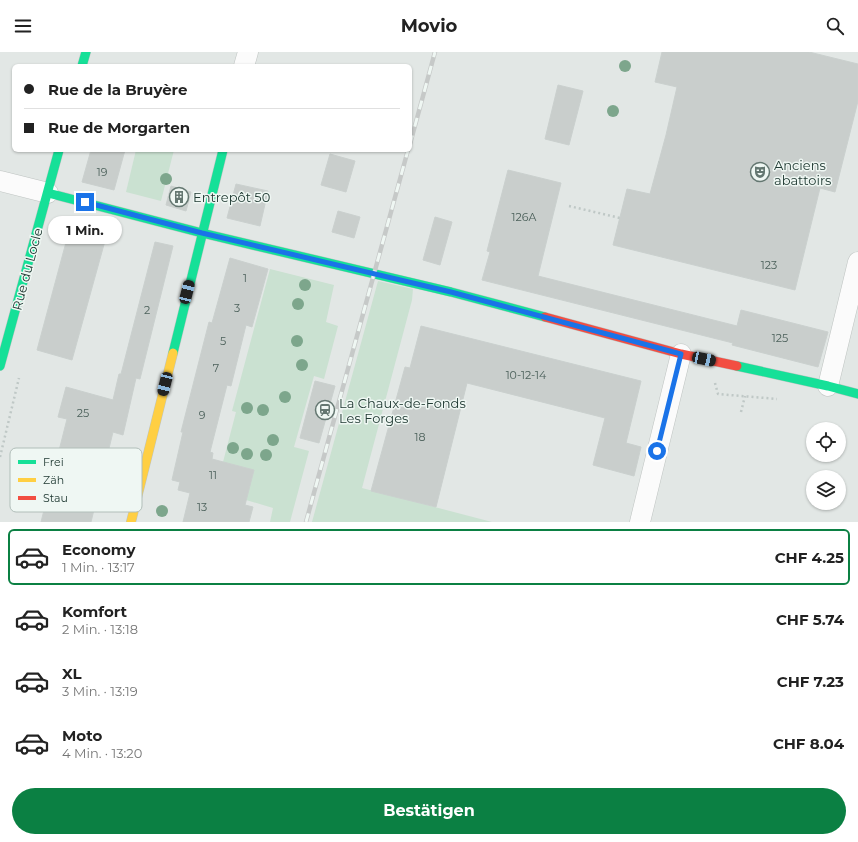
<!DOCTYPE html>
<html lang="de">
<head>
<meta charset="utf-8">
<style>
	body { margin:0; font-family:Montserrat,sans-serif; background:#f2f2f2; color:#222; height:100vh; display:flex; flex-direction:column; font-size:15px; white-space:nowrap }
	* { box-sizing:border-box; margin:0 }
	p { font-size:13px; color:#767676 }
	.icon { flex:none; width:22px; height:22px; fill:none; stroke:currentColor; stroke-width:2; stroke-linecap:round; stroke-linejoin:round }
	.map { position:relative; height:470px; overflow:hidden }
	.panel { display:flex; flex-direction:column; background:#fff; flex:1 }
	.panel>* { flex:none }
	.guide { position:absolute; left:12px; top:12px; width:400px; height:88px; border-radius:6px; box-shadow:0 1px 3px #0004; display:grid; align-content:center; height:88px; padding:0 12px; background:#fff }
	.tools { position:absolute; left:806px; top:370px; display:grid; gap:8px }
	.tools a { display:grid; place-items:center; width:40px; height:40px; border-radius:50%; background:#fff; box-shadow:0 1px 3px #0004; font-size:20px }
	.end { position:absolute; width:18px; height:18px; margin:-9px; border:5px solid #1a73e8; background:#fff; box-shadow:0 0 0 2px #fff }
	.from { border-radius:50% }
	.bubble { position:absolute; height:28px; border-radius:14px; background:#fff; box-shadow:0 1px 3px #0004; font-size:13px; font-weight:700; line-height:28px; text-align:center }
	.car { position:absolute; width:12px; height:24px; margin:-12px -6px; border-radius:5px; box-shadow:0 0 3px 1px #0007; background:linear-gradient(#222 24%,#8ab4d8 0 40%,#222 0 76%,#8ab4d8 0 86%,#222 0) }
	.guide b { display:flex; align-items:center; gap:14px; height:38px; font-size:15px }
	.guide b+b { border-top:1px solid #e0e0e0 }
	.guide i { width:10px; height:10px; background:#222 }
	ul { padding:7px 0 0; list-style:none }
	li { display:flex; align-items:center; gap:12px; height:56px; margin:0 8px 6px; padding:0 4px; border:2px solid transparent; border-radius:6px }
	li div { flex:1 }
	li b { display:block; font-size:15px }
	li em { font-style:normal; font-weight:700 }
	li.current { border-color:#0b8043 }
	li>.icon { width:36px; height:36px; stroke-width:1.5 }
	.action { display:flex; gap:8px; margin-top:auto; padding:8px 12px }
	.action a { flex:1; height:46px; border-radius:24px; background:#0b8043; color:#fff; font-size:16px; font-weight:700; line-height:46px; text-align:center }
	header { display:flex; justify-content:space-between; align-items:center; height:52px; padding:0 12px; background:#fff; font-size:18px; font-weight:700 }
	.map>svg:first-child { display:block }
</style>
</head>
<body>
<header><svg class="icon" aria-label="menu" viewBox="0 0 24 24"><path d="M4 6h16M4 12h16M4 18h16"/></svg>Movio<svg class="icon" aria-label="search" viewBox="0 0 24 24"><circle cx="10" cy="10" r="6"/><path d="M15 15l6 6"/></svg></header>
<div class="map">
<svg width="858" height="470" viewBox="0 0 858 470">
	<rect width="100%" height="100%" fill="#e2e7e5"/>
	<g fill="#cae1d1">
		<polygon points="136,98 174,98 161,149 126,140"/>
		<polygon points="270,217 334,233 326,270 338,274 324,327 314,324 294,395 309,399 290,470 270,470 273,456 246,448 254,418 223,410 236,360 232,359"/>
		<polygon points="378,229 413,237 412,248 362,436 492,470 312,470"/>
	</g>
	<g fill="#c9cecc" stroke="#cad0ce">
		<polygon points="662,0 809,0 858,12 858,49 835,140 820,136 795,238 613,193 627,137 650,142 666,83 677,35 655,30"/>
		<polygon points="558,33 583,39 569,93 545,87"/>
		<polygon points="91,98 125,98 114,138 82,130"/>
		<polygon points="330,102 355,109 346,140 321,133"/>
		<polygon points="508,118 561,131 538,224 737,274 741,258 828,280 818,315 732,293 733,291 482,228 490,200 487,199"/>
		<polygon points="236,132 268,139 260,174 227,166"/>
		<polygon points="171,134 191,140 186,159 166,153"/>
		<polygon points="338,159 360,165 354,186 332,180"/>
		<polygon points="435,165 452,170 440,213 423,208"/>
		<polygon points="72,168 108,178 72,308 37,298"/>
		<polygon points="155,190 173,194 140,327 136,326 123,383 113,380 91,470 41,470 67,367 58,365 66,335 113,348 119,322 121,322"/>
		<polygon points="230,206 268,217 252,275 246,273 231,334 227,333 210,400 213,401 212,407 254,418 245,453 253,455 249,470 183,470 190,441 178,438 180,430 172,428 183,380 181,380 209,270 212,271"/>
		<polygon points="421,274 641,329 626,391 641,395 634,424 593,413 605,366 467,331 436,455 371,439 405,315 410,316"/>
		<polygon points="315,329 335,334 319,391 300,386"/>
	</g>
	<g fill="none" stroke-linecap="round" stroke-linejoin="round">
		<g stroke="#bfc4c2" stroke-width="21">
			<g id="street">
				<polyline points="244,14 248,0"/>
				<polyline points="0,129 48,141"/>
				<polyline points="828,334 858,210"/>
				<polyline points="640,470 681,302"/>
			</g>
		</g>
		<g stroke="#bec5c2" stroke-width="10">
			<g id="fast">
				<polyline points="82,14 86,0"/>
				<polyline points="48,141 202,181 451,240 545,265"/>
				<polyline points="173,301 223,98"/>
				<polyline points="0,314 59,98"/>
				<polyline points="737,314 828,334 858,342"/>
			</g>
		</g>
		<g stroke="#bec5c2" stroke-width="10">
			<polyline id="slow" points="131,470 173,301"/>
		</g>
		<g stroke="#bec5c2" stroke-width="10">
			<polyline id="jam" points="545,265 681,302 737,314"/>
		</g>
		<g stroke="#bfc8c6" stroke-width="2.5" stroke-dasharray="2 3" stroke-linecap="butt">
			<polyline points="569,154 620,166"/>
			<polyline points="715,331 718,342 777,347"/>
			<polyline points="741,360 745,344"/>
			<polyline points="0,405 19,326"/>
		</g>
		<use href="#street" stroke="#fbfbfb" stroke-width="20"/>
		<use href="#fast" stroke="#16e098" stroke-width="9"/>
		<use href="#slow" stroke="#ffcf43" stroke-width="9"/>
		<use href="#jam" stroke="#f24e42" stroke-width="9"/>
		<g stroke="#c6c9c8" stroke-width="4.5">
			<g id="rail">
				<polyline points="410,92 435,0"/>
				<polyline points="306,470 408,98"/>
			</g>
		</g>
		<use href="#rail" stroke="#eff7f3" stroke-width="3" stroke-dasharray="9" stroke-linecap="butt"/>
	</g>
	<g fill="#7da68c">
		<circle cx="625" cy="14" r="6"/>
		<circle cx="613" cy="59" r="6"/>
		<circle cx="166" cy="127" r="6"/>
		<circle cx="305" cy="233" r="6"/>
		<circle cx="298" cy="252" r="6"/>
		<circle cx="297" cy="289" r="6"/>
		<circle cx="302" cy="313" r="6"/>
		<circle cx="285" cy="345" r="6"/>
		<circle cx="247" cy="356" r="6"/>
		<circle cx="263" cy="358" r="6"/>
		<circle cx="273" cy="388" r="6"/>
		<circle cx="233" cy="396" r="6"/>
		<circle cx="247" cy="402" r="6"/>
		<circle cx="266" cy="403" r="6"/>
		<circle cx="162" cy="459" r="6"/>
	</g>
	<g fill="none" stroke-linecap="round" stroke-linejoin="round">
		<polyline stroke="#1a73e8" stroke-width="5" points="85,150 202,181 451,240 681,302 657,399"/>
	</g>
	<defs>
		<g id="theatre-ring" transform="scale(1)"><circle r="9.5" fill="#eff7f3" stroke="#647771" stroke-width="1.5"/><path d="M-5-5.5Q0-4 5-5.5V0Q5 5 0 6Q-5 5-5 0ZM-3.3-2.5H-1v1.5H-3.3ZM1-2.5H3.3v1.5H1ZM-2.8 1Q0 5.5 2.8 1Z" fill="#647771"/></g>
		<g id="building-ring" transform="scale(1)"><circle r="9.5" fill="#eff7f3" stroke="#647771" stroke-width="1.5"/><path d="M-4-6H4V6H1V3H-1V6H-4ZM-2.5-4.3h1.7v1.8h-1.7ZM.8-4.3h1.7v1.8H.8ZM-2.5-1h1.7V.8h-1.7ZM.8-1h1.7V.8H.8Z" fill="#647771"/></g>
		<g id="station-ring" transform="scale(1)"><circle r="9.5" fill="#eff7f3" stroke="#647771" stroke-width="1.5"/><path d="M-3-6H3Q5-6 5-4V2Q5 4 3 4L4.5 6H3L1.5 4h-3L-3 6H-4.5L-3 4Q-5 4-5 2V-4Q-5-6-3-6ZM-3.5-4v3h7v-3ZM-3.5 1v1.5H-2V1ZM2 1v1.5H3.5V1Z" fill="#647771"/></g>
	</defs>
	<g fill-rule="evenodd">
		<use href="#theatre-ring" x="760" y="120"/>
		<use href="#building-ring" x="179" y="145"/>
		<use href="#station-ring" x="325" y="358"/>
	</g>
	<g text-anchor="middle" stroke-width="3" stroke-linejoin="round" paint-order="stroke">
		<g font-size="11" fill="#4b605a">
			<text x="102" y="124">19</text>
			<text x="524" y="169">126A</text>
			<text x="769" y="217">123</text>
			<text x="245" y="230">1</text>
			<text x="237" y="260">3</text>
			<text x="147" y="262">2</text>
			<text x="780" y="290">125</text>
			<text x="223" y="293">5</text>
			<text x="216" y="320">7</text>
			<text x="526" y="327">10-12-14</text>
			<text x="83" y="365">25</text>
			<text x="202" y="367">9</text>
			<text x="420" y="389">18</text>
			<text x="213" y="427">11</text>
			<text x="202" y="459">13</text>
		</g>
		<g font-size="13" fill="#203a33" stroke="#eff7f3" text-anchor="start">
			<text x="774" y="118">Anciens<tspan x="774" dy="15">abattoirs</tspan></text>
			<text x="193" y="150">Entrepôt 50</text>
			<text x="339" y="356">La Chaux-de-Fonds<tspan x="339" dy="15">Les Forges</tspan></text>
		</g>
		<g font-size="13" fill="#203a33" stroke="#eff7f3">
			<text transform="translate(27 217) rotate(-75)" y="5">Rue du Locle</text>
		</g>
	</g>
	<rect x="10" y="396" width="132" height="64" rx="6" fill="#eff7f3" stroke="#b1beb9" stroke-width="1"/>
	<rect x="18" y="408" width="18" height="4" fill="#16e098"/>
	<rect x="18" y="426" width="18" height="4" fill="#ffcf43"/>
	<rect x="18" y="444" width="18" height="4" fill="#f24e42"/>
	<g font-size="11" fill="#203a33">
		<text x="43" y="414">Frei</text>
		<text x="43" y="432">Zäh</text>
		<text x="43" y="450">Stau</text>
	</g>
</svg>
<div class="tools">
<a><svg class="icon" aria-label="locate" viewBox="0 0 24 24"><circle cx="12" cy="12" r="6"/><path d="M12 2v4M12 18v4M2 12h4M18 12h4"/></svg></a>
<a><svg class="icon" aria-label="layers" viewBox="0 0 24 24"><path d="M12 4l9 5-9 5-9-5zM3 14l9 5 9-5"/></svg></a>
</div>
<i class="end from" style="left:657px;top:399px"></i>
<i class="end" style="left:85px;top:150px"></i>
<div class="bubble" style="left:48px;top:164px;width:74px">1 Min.</div>
<i class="car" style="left:187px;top:240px;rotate:14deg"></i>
<i class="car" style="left:704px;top:307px;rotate:102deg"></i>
<i class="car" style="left:165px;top:332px;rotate:194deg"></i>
<div class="guide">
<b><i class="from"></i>Rue de la Bruyère</b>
<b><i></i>Rue de Morgarten</b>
</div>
</div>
<section class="panel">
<ul>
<li class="current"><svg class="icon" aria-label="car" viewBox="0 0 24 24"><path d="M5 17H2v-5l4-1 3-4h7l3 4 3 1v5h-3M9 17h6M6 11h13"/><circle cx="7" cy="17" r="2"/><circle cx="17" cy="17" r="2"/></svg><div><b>Economy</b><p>1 Min. · 13:17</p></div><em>CHF 4.25</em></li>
<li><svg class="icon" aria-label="car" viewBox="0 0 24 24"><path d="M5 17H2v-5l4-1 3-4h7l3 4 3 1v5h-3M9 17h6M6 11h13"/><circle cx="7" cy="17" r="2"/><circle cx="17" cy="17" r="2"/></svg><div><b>Komfort</b><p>2 Min. · 13:18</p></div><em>CHF 5.74</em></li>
<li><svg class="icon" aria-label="car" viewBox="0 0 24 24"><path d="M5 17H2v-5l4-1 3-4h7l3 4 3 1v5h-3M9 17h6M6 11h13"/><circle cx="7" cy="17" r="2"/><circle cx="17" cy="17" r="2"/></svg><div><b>XL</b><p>3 Min. · 13:19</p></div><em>CHF 7.23</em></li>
<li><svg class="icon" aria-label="car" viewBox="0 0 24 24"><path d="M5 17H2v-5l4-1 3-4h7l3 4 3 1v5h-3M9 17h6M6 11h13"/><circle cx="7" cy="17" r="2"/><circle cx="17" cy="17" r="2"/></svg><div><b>Moto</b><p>4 Min. · 13:20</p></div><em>CHF 8.04</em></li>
</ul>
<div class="action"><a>Bestätigen</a></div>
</section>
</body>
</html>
